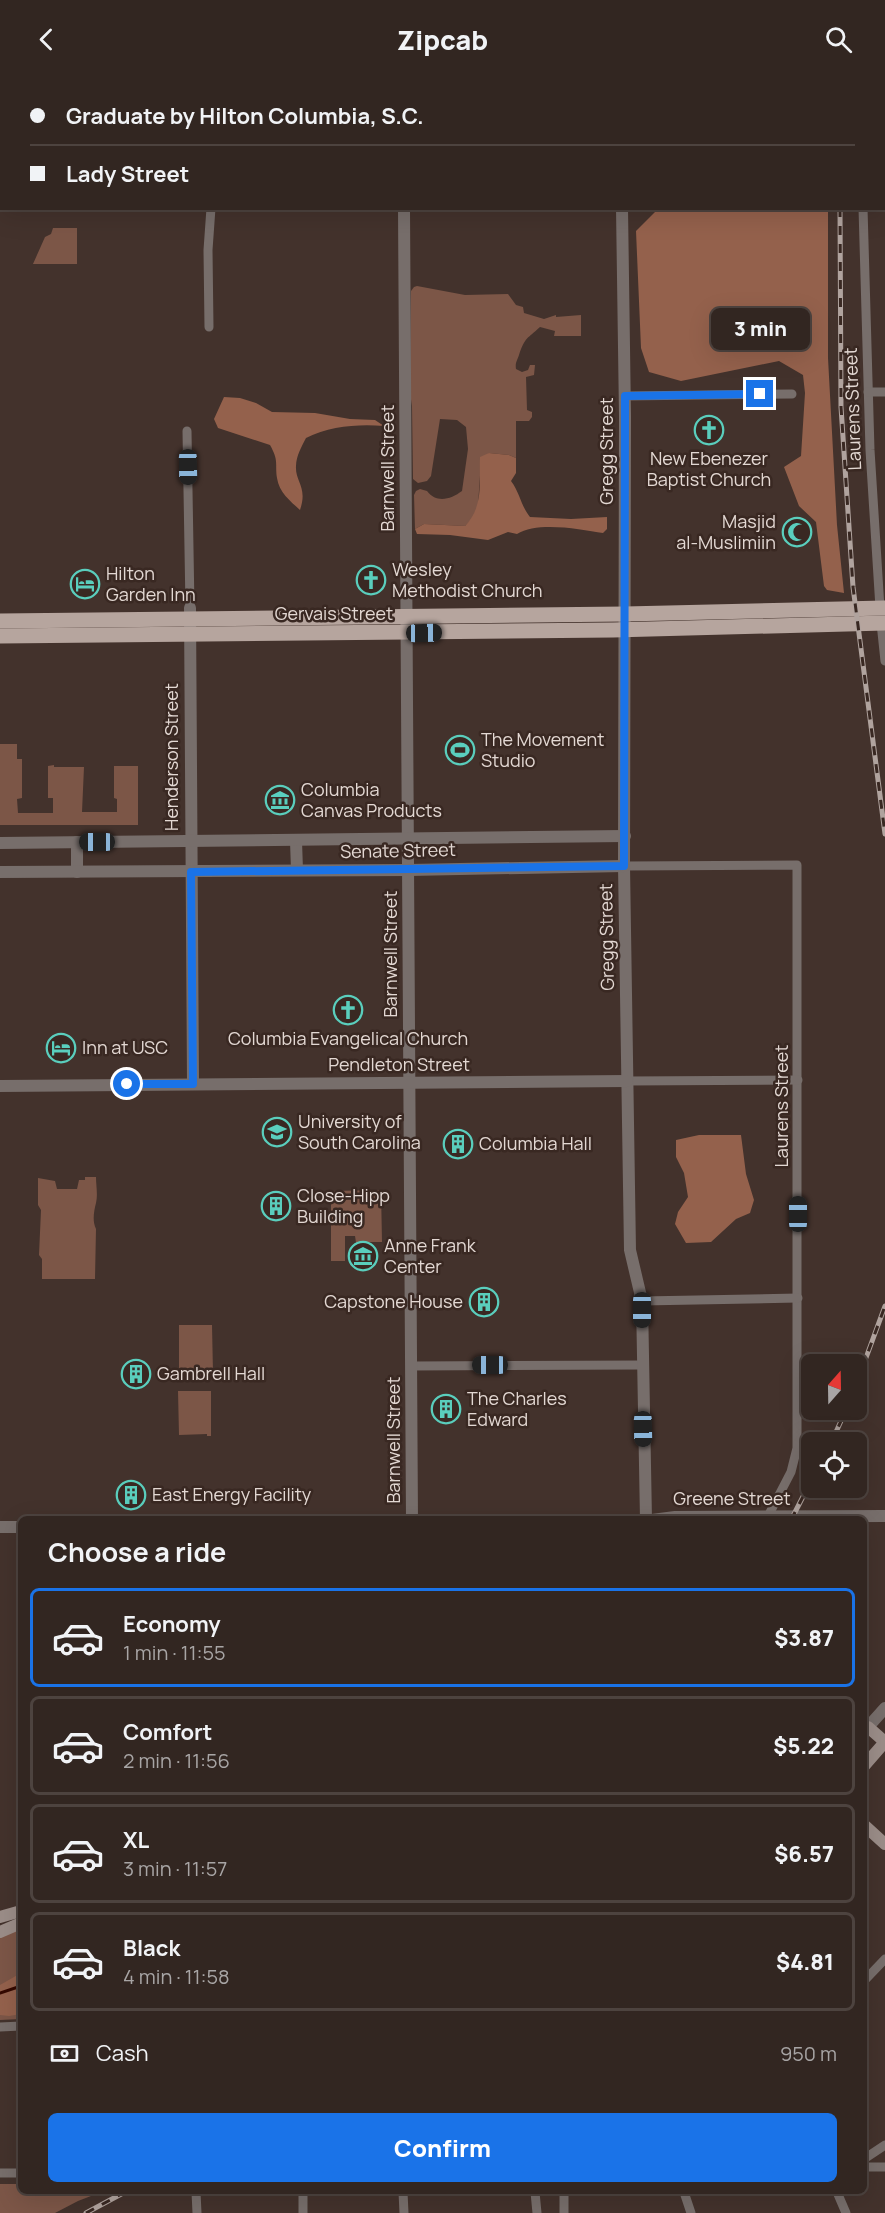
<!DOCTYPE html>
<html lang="en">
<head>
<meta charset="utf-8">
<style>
	body { margin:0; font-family:Manrope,sans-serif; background:#3d322e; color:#f1f3f6; height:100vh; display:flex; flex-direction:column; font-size:22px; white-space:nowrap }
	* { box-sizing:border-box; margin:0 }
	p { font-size:20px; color:#a8a5a5 }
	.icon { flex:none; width:33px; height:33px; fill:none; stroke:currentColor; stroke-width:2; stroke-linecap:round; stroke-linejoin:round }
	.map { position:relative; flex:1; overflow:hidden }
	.sheet { position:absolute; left:18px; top:1438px; width:849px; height:678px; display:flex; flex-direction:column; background:#322621; border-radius:9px; box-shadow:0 6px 24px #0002,0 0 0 2px #4d433f }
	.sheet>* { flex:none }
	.guide { position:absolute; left:0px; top:0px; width:885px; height:132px; box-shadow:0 6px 24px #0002,0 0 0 2px #4d433f; display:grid; align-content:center; height:132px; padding:0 30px; background:#322621 }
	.needle { width:39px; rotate:20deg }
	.fabs { position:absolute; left:801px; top:1276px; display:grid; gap:12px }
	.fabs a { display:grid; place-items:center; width:66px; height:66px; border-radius:9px; background:#322621; box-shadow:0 6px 24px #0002,0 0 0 2px #4d433f; font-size:30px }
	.end { position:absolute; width:27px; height:27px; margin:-14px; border:8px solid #1a73e8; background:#fff; box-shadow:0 0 0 3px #fff }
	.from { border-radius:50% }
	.bubble { position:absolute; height:42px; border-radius:9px; background:#322621; box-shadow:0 6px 24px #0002,0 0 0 2px #4d433f; font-size:20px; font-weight:800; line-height:42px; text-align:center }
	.car { position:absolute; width:18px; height:36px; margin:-18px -9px; border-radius:8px; box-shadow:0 0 4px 2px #0007; background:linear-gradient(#222 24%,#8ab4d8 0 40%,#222 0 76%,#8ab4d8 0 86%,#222 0) }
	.guide b { display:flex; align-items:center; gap:21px; height:57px; font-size:22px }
	.guide b+b { border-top:2px solid #4d433f }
	.guide i { width:15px; height:15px; background:#f1f3f6 }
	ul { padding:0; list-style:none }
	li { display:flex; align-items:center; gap:18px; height:99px; margin:0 12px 9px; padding:0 18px; border:3px solid #4d433f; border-radius:9px }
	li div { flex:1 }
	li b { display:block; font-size:22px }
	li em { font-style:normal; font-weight:800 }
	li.selected { border-color:#1a73e8 }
	li>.icon { width:54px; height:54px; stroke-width:1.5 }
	h2 { padding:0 30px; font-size:27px; line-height:72px }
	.pay { display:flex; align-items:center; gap:15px; height:66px; padding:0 30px; font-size:22px }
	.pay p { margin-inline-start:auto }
	.primary-button { display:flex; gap:12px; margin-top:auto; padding:12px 30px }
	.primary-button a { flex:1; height:69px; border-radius:9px; background:#1a73e8; color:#fff; font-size:24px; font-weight:800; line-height:69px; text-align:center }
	header { display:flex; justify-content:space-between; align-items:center; height:78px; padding:0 30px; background:#322621; font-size:27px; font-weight:800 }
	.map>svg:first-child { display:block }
</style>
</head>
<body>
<header><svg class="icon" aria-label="back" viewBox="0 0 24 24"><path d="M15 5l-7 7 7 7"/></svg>Zipcab<svg class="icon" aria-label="search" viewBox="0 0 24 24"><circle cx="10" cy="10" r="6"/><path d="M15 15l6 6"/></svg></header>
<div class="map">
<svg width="885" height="2135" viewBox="0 0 885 2135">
	<rect width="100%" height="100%" fill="#43322c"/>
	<g fill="#7c5647">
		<polygon points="53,150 77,150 77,186 33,186 45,159 51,156"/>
		<path d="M417,208l48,9 43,-1 8,11 7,2 1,6 20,6 12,-4v2l25,-2v21h-27l1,-5 -15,-4c-13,12 -15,10 -21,28 -2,6 -4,8 -3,14l6,3 6,-2 2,-5h5l-1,10 -8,2 1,33 5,2v5l-3,4h-13v37l-7,-3 -20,-2 -9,23 -2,29 -4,12 -9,9 -41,-2 -9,5 -1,-34 2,-4 4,-2 7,2c10,13 24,8 35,0l6,-42 -2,-22 -9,-7 -17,-1 -9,57 -4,5 -9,2 -5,-4 -1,-73 -2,-13 1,-102 3,-4z"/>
		<polygon points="0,666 17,666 17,681 22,681 22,720 17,721 18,735 53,735 53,720 48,720 48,688 54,687 54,689 84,689 82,734 117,734 117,721 114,720 114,688 138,688 138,747 0,747"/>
		<path d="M85,1099h11c0,8 2,18 0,26 -2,8 -4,18 0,26l-1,50h-53v-20l-3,-4 2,-45 -3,-5v-27l17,3 2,8h20l2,-9h6z"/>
		<polygon points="381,1112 382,1164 366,1164 366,1171 357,1171 355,1158 345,1158 345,1183 331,1183 331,1113"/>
		<polygon points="179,1247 212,1247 213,1295 179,1295"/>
		<polygon points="178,1313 211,1313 211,1358 207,1358 207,1356 179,1357"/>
		<polygon points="21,1850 21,1941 0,1942 0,1859"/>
		<polygon points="0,2106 21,2106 21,2114 97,2114 91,2118 78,2123 55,2135 0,2135"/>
	</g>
	<g fill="#94614c">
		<polygon points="658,131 828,131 828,280 837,447 844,515 827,512 824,508 816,444 799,428 784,389 801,378 805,315 803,297 779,283 681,303 649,294 641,270 636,153"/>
		<path d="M224,319l16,1 16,5 16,9 43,1 35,6 25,1 9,6c-26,-2 -54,0 -78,12 -4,8 -10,18 -10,28 -1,16 12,21 4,44 -10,-9 -21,-18 -23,-32 -2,-15 2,-17 -7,-33l-52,-17 -4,-9z"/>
		<path d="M489,375l20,2 7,3v15l-5,8c9,12 10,25 19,36l41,2 36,-2v12l-4,4c-23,-4 -66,-12 -86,1l-9,-2 -20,8 -38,-5 -33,-1 -2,-5 9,-5 41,2c19,-19 14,-45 15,-69z"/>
		<polygon points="699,1057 741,1057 746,1096 754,1122 750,1135 736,1141 711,1164 686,1165 675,1146 678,1134 688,1119 684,1095 676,1079 676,1062"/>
		<polygon points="21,1895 21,1936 9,1938 0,1937 0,1907"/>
	</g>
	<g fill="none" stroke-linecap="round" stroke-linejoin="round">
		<polyline stroke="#340900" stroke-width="3" points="0,1915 21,1908"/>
		<g stroke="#776e6b" stroke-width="9">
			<polyline points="779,0 779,2"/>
			<polyline points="859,0 859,2"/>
			<polyline points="863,130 870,372 880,530"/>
			<polyline points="209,249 208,172 211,130"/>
			<polyline points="868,314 885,314"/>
			<polyline points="625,318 792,316"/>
			<polyline points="187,353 190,530"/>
			<polyline points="881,545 885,583"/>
			<polyline points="624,788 797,787 797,1370 791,1394 766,1442"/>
			<polyline points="627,1003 798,1002"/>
			<polyline points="642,1223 798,1220"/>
			<polyline points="412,1288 642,1287"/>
			<polyline points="864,1903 885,1881"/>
			<polyline points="0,1949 21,1948"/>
			<polyline points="864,2081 885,2067"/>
			<polyline points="864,2089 885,2089"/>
			<polyline points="0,2095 21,2095"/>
			<polyline points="196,2114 197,2135"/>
			<polyline points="403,2114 404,2135"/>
			<polyline points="535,2114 537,2135"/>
			<polyline points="564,2114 564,2135"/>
			<polyline points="684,2114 691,2135"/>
			<polyline points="837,2114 846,2135"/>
			<polyline points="303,2135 303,2114"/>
		</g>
		<g stroke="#776e6b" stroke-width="12">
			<polyline points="403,0 403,2"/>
			<polyline points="620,0 620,2"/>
			<polyline points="404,130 412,1442"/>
			<polyline points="622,130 625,338 624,788 630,1172 642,1223 646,1442"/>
			<polyline points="190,530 193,1006"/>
			<polyline points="296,763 297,792"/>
			<polyline points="77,764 77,794"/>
			<polyline points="0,765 625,758"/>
			<polyline points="0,794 409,792 624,788"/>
			<polyline points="0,1008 627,1003"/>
			<polyline points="652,1442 675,1439 885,1438"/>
			<polyline points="0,1449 21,1449"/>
			<polyline points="868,1649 885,1630"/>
		</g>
		<g stroke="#9b8d88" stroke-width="12">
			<polyline points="864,1653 868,1649 885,1664"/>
			<polyline points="864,1688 885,1664"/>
			<polyline points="864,1747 885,1766"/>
			<polyline points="0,1839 21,1833"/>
			<polyline points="0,1854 21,1845"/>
		</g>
		<g stroke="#b6a59e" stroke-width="15">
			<polyline points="0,543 625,536 885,530"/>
			<polyline points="0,558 613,552 885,545"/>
		</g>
		<g stroke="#b0a39e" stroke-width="5">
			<g id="rail">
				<polyline points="839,0 839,2"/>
				<polyline points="840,130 841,329 853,509 885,756"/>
				<polyline points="856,1307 885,1228"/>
				<polyline points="831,1365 846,1332"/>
				<polyline points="791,1442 812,1401"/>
				<polyline points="86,2135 125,2114"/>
			</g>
		</g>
		<use href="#rail" stroke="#392822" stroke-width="3" stroke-dasharray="9" stroke-linecap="butt"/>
	</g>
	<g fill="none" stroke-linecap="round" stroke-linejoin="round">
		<polyline stroke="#1a73e8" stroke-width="8" points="127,1006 193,1006 191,794 624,788 625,318 760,316"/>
	</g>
	<defs>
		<g id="church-ring" transform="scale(1.5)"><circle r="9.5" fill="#392822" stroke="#5acebd" stroke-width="1.5"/><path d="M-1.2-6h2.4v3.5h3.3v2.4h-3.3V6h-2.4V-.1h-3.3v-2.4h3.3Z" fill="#5acebd"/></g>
		<g id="mosque-ring" transform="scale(1.5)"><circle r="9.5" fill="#392822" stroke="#5acebd" stroke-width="1.5"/><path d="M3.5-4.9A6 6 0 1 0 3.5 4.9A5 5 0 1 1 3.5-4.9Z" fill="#5acebd"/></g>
		<g id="hotel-ring" transform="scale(1.5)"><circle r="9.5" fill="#392822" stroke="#5acebd" stroke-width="1.5"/><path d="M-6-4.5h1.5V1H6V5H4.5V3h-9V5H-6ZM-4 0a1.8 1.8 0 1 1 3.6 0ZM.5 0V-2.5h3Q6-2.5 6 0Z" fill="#5acebd"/></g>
		<g id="stadium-ring" transform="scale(1.5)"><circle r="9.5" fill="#392822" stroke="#5acebd" stroke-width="1.5"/><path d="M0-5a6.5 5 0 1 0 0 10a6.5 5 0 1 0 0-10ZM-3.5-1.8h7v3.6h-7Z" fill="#5acebd"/></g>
		<g id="museum-ring" transform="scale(1.5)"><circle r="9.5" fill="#392822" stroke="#5acebd" stroke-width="1.5"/><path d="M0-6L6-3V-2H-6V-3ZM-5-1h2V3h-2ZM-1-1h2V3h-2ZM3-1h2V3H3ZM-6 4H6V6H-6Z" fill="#5acebd"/></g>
		<g id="university-ring" transform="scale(1.5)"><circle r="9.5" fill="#392822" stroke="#5acebd" stroke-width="1.5"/><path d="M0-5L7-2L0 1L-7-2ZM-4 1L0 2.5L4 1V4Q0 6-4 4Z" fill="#5acebd"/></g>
		<g id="building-ring" transform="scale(1.5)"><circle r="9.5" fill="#392822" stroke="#5acebd" stroke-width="1.5"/><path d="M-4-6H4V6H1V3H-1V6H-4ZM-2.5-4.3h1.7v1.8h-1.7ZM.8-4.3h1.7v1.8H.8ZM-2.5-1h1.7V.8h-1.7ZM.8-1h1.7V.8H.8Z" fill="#5acebd"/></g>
	</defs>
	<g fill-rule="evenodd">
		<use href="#church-ring" x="709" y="352"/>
		<use href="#mosque-ring" x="797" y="454"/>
		<use href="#church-ring" x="371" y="502"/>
		<use href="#hotel-ring" x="85" y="506"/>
		<use href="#stadium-ring" x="460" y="672"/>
		<use href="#museum-ring" x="280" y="722"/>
		<use href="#church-ring" x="348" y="932"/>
		<use href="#hotel-ring" x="61" y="970"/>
		<use href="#university-ring" x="277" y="1054"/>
		<use href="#building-ring" x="458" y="1066"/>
		<use href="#building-ring" x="276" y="1128"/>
		<use href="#museum-ring" x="363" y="1178"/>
		<use href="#building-ring" x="484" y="1224"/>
		<use href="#building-ring" x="136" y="1296"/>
		<use href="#building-ring" x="446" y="1331"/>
		<use href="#building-ring" x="131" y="1417"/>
	</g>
	<g text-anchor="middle" stroke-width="5" stroke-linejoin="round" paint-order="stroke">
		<g font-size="18" fill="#e3d8d3" stroke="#392822">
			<text transform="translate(853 331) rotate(-92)" y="6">Laurens Street</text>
			<text transform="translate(607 373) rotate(-90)" y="6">Gregg Street</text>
			<text transform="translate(388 390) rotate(-90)" y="6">Barnwell Street</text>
			<text x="334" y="542">Gervais Street</text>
			<text transform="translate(172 679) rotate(-90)" y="6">Henderson Street</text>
			<text transform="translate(398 773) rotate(-1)" y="6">Senate Street</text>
			<text transform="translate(607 859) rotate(-91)" y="6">Gregg Street</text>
			<text transform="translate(391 876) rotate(-90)" y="6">Barnwell Street</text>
			<text x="399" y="993">Pendleton Street</text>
			<text transform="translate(782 1028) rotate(-90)" y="6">Laurens Street</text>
			<text transform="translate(394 1362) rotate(-90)" y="6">Barnwell Street</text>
			<text x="732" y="1427">Greene Street</text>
		</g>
		<g font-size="18" fill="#e3d8d3" stroke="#392822" text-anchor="start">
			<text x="709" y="387" text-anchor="middle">New Ebenezer<tspan x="709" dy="21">Baptist Church</tspan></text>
			<text x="776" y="450" text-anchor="end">Masjid<tspan x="776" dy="21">al-Muslimiin</tspan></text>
			<text x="392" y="498">Wesley<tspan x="392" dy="21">Methodist Church</tspan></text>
			<text x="106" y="502">Hilton<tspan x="106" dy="21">Garden Inn</tspan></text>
			<text x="481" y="668">The Movement<tspan x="481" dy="21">Studio</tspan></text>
			<text x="301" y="718">Columbia<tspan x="301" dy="21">Canvas Products</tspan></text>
			<text x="348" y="967" text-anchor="middle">Columbia Evangelical Church</text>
			<text x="82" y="976">Inn at USC</text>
			<text x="298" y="1050">University of<tspan x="298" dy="21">South Carolina</tspan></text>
			<text x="479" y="1072">Columbia Hall</text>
			<text x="297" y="1124">Close-Hipp<tspan x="297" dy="21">Building</tspan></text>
			<text x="384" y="1174">Anne Frank<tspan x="384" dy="21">Center</tspan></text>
			<text x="463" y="1230" text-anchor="end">Capstone House</text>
			<text x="157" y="1302">Gambrell Hall</text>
			<text x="467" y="1327">The Charles<tspan x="467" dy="21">Edward</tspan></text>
			<text x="152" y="1423">East Energy Facility</text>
		</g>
	</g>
</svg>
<div class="fabs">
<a><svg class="needle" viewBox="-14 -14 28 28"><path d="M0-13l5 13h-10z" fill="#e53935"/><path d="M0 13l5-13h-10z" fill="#a8a5a5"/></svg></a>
<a><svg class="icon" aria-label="locate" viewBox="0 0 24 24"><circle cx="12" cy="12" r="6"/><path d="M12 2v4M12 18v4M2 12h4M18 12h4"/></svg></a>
</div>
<i class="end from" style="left:127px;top:1006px"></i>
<i class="end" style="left:760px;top:316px"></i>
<div class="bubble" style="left:711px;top:230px;width:99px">3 min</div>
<i class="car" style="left:188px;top:389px;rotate:179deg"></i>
<i class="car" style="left:424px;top:555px;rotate:89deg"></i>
<i class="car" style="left:97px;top:764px;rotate:270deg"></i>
<i class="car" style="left:798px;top:1136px;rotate:0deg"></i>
<i class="car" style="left:642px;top:1232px;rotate:180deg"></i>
<i class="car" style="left:490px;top:1287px;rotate:270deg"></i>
<i class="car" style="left:643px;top:1351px;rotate:179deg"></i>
<div class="guide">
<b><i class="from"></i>Graduate by Hilton Columbia, S.C.</b>
<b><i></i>Lady Street</b>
</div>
<section class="sheet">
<h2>Choose a ride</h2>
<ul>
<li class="selected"><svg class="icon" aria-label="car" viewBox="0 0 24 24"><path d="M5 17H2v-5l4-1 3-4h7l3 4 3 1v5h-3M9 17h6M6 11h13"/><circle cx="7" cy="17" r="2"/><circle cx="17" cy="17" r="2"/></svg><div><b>Economy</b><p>1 min · 11:55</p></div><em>$3.87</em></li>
<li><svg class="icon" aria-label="car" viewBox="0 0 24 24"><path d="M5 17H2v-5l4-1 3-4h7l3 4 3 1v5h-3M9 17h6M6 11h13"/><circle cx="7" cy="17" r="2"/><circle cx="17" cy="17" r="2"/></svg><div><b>Comfort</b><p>2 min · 11:56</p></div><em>$5.22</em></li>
<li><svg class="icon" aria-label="car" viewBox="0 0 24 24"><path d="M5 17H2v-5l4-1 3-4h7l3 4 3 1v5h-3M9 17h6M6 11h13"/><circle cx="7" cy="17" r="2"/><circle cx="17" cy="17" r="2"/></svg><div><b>XL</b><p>3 min · 11:57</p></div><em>$6.57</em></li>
<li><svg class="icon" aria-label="car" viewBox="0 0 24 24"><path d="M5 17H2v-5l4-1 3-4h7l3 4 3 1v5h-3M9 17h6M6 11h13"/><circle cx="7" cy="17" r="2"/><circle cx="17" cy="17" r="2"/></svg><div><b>Black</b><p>4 min · 11:58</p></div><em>$4.81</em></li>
</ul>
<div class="pay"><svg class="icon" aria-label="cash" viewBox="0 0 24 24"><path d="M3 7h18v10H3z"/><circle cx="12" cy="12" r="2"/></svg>Cash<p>950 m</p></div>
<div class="primary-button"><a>Confirm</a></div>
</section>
</div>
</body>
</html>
